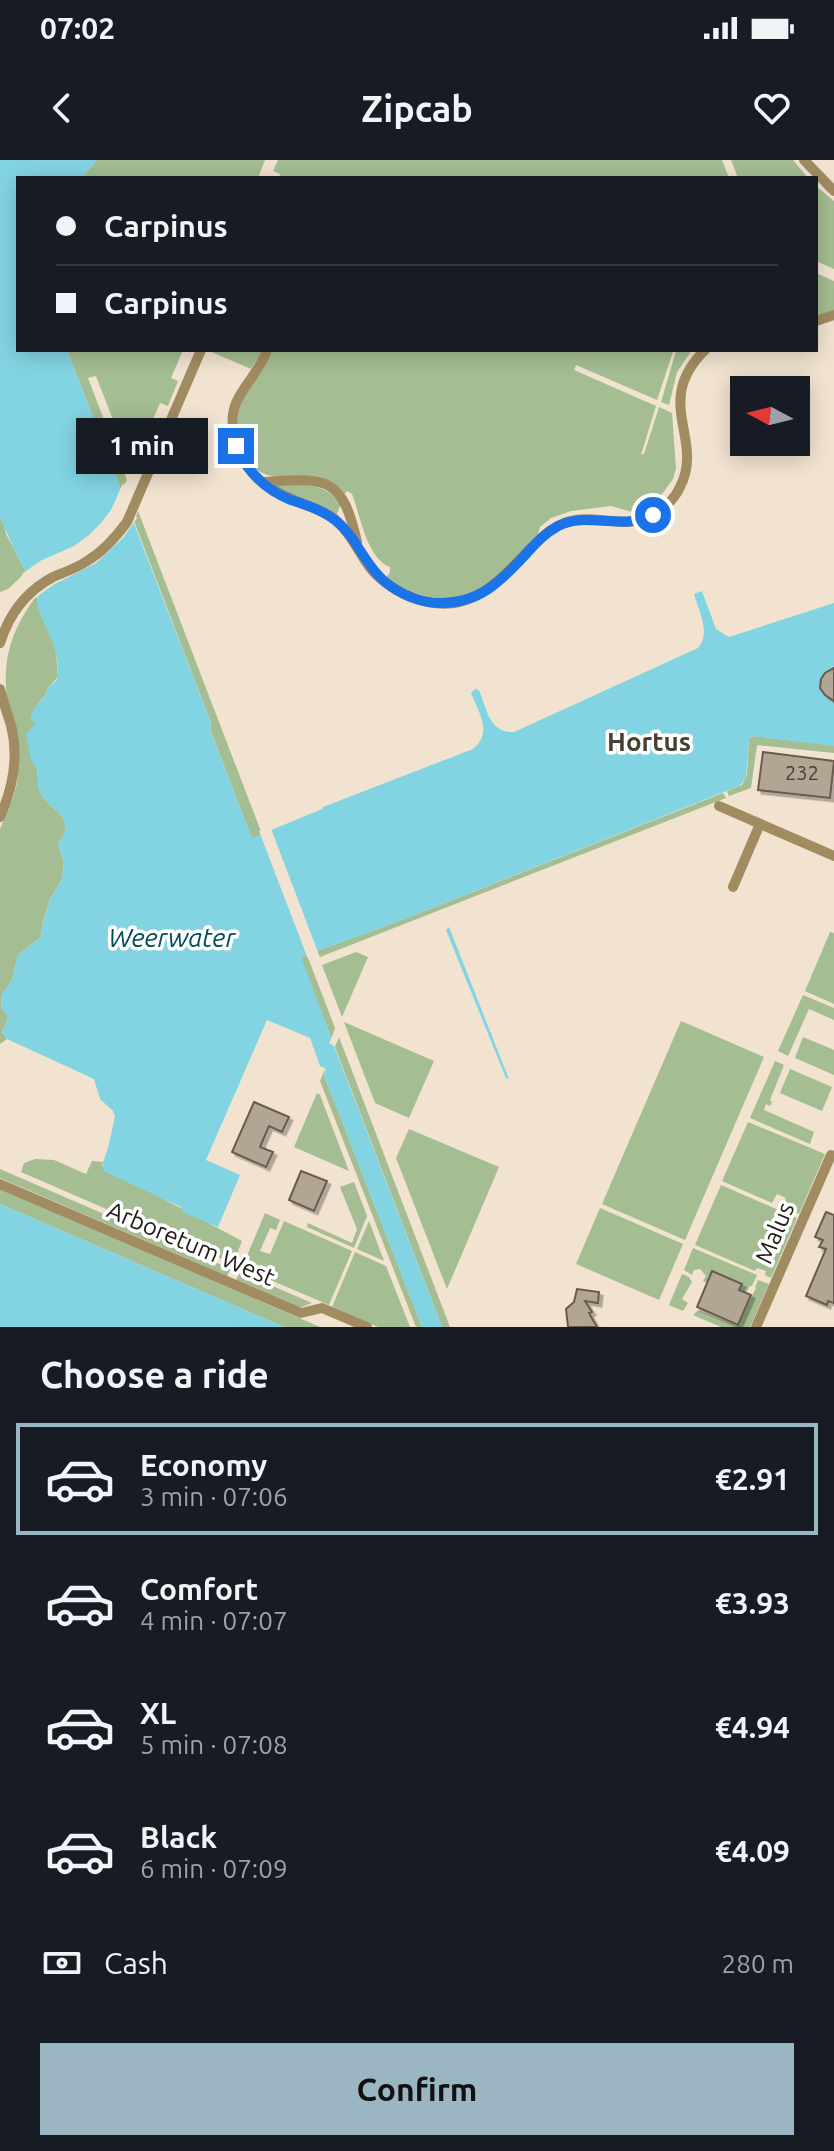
<!DOCTYPE html>
<html lang="en">
<head>
<meta charset="utf-8">
<style>
	body { margin:0; font-family:Ubuntu,sans-serif; background:#20242c; color:#f1f3f6; height:100vh; display:flex; flex-direction:column; font-size:30px; white-space:nowrap }
	* { box-sizing:border-box; margin:0 }
	p { font-size:26px; color:#9ea1a6 }
	.icon { flex:none; width:44px; height:44px; fill:none; stroke:currentColor; stroke-width:2; stroke-linecap:round; stroke-linejoin:round }
	.map { position:relative; height:1167px; overflow:hidden }
	.panel { display:flex; flex-direction:column; background:#171b24; flex:1 }
	.panel>* { flex:none }
	.banner { position:absolute; left:16px; top:16px; width:802px; height:176px; border-radius:0px; box-shadow:0 4px 20px #0003; display:grid; align-content:center; height:176px; padding:0 40px; background:#171b24 }
	.needle { width:52px; rotate:277deg }
	.buttons { position:absolute; left:730px; top:216px; display:grid; gap:16px }
	.buttons a { display:grid; place-items:center; width:80px; height:80px; border-radius:0px; background:#171b24; box-shadow:0 4px 20px #0003; font-size:40px }
	.end { position:absolute; width:36px; height:36px; margin:-18px; border:10px solid #1a73e8; background:#fff; box-shadow:0 0 0 4px #fff }
	.from { border-radius:50% }
	.bubble { position:absolute; height:56px; border-radius:0px; background:#171b24; box-shadow:0 4px 20px #0003; font-size:26px; font-weight:700; line-height:56px; text-align:center }
	.banner b { display:flex; align-items:center; gap:28px; height:76px; font-size:30px }
	.banner b+b { border-top:2px solid #363941 }
	.banner i { width:20px; height:20px; background:#f1f3f6 }
	ul { padding:0; list-style:none }
	li { display:flex; align-items:center; gap:24px; height:112px; margin:0 16px 12px; padding:0 24px; border:4px solid transparent; border-radius:0px }
	li div { flex:1 }
	li b { display:block; font-size:30px }
	li em { font-style:normal; font-weight:700 }
	li.active { border-color:#9bb6c3 }
	li>.icon { width:72px; height:72px; stroke-width:1.5 }
	h2 { padding:0 40px; font-size:36px; line-height:96px }
	.pay { display:flex; align-items:center; gap:20px; height:88px; padding:0 40px; font-size:30px }
	.pay p { margin-inline-start:auto }
	.button { display:flex; gap:16px; margin-top:auto; padding:16px 40px }
	.button a { flex:1; height:92px; border-radius:0px; background:#9bb6c3; color:#111; font-size:32px; font-weight:700; line-height:92px; text-align:center }
	.status { display:flex; justify-content:space-between; align-items:center; height:56px; padding:0 40px; background:#171b24; direction:ltr }
	.status svg { height:22px; fill:currentColor }
	header { display:flex; justify-content:space-between; align-items:center; height:104px; padding:0 40px; background:#171b24; font-size:36px; font-weight:700 }
	.map>svg:first-child { display:block }
</style>
</head>
<body>
<div class="status"><b>07:02</b><svg viewBox="0 0 49 12"><path d="M0 12V9h3v3zM5 12V6h3v6zM10 12V3h3v9zM15 12V0h3v12zM26 1h20v11H26zM47 4h2v5h-2z"/></svg></div>
<header><svg class="icon" aria-label="back" viewBox="0 0 24 24"><path d="M15 5l-7 7 7 7"/></svg>Zipcab<svg class="icon" aria-label="heart" viewBox="0 0 24 24"><path d="M12 20l-8-8c-3-5 5-10 8-4 3-6 11-1 8 4z"/></svg></header>
<div class="map">
<svg width="834" height="1167" viewBox="0 0 834 1167">
	<defs>
		<filter id="shadow"><feDropShadow dx="3.5" dy="3.5" stdDeviation="0" flood-color="#0004"/></filter>
	</defs>
	<rect width="100%" height="100%" fill="#f1e3d0"/>
	<g fill="#a4bd92">
		<polygon points="97,0 265,0 258,18 81,18"/>
		<polygon points="278,0 722,0 729,18 279,18 280,14 273,11"/>
		<polygon points="731,0 793,0 808,18 738,18"/>
		<polygon points="816,26 834,41 834,109 816,101"/>
		<polygon points="816,113 834,121 834,150 816,157"/>
		<polygon points="67,190 183,190 171,218 178,221 168,246 160,243 132,309 96,216 88,218 127,320 121,330"/>
		<polygon points="207,190 263,190 251,209"/>
		<path d="M272,190h420l-15,22 -8,33 -8,-3 15,-51 -3,1 -16,48 -81,-35 -2,5 82,36 -15,49 3,-1 15,-47 13,6 4,55 -3,11 -16,22 -7,5 -18,6 -21,-6 -40,5 -20,7 -11,9 -2,7c-18,18 -36,43 -58,56 -31,17 -67,6 -94,-12l4,-6v-5c-23,-8 -30,-52 -38,-73l-5,-3 -2,3c-30,-35 -88,7 -103,-48 -3,-10 -6,-20 -4,-31 3,-24 26,-42 34,-65z"/>
		<path d="M301,324c18,2 29,6 40,20l-5,12 -64,-31z"/>
		<polygon points="138,351 262,674 252,679 210,569 211,563 134,361"/>
		<polygon points="0,357 3,360 6,374 26,412 8,429 0,432"/>
		<path d="M37,435c0,18 11,32 17,49 3,11 3,21 4,33l-10,11 -3,8 -7,7 -2,64c3,9 1,17 5,26 8,18 38,23 17,51l6,19 -2,16 -12,20 -7,23 -2,15 -23,18 -6,25 -10,14 -1,13 6,8v6l-5,11 5,7 -7,5v-215c7,-17 16,-34 18,-53 0,-12 -4,-25 -6,-37 -10,-63 -12,-94 25,-144z"/>
		<polygon points="752,576 832,585 834,586 834,593 757,585 751,628 729,636 727,631 742,625 747,615 749,579"/>
		<polygon points="723,633 726,638 320,797 317,791 407,758"/>
		<polygon points="830,772 834,773 834,844 805,831"/>
		<polygon points="356,792 368,797 342,857 322,805"/>
		<polygon points="307,795 335,868 329,884 331,877 300,797"/>
		<polygon points="803,835 834,848 834,860 809,849 788,896 778,891"/>
		<polygon points="681,861 764,897 685,1080 602,1044"/>
		<polygon points="344,862 434,901 409,958 375,943"/>
		<polygon points="339,877 450,1167 442,1167 335,887"/>
		<polygon points="803,877 834,890 834,915 795,898"/>
		<polygon points="775,901 784,905 770,940 772,942 770,946 766,944 764,950 814,972 810,984 750,958"/>
		<polygon points="325,909 324,915 422,1167 416,1167 320,921"/>
		<polygon points="790,909 832,927 822,951 780,933"/>
		<polygon points="317,933 320,935 349,1011 294,987"/>
		<polygon points="748,962 825,994 799,1054 782,1047 786,1038 777,1034 772,1043 722,1021"/>
		<polygon points="409,969 499,1007 447,1129 396,998"/>
		<polygon points="35,999 54,1000 86,1014 92,1001 103,1002 102,1006 242,1081 233,1104 21,1012 24,1003"/>
		<polygon points="0,1009 231,1109 227,1116 0,1018"/>
		<polygon points="354,1022 367,1056 354,1088 307,1067 308,1063 352,1083 357,1069 340,1027"/>
		<polygon points="721,1025 797,1058 771,1118 765,1115 766,1111 757,1108 755,1111 695,1085"/>
		<polygon points="0,1028 320,1167 284,1167 0,1044"/>
		<polygon points="600,1048 683,1084 659,1140 576,1104"/>
		<polygon points="265,1053 280,1060 276,1070 270,1068 260,1091 270,1094 284,1061 352,1091 329,1145 242,1108"/>
		<polygon points="369,1061 384,1101 357,1089"/>
		<polygon points="693,1088 757,1115 752,1126 750,1126 746,1133 739,1130 742,1124 707,1123 703,1121 706,1116 700,1109 694,1110 692,1115 684,1110"/>
		<polygon points="355,1092 386,1106 410,1167 378,1167 332,1147"/>
		<polygon points="240,1112 312,1143 299,1148 236,1120"/>
		<polygon points="682,1114 689,1117 692,1122 682,1139 688,1143 683,1151 669,1145"/>
		<polygon points="758,1120 769,1124 750,1167 721,1167 693,1155 698,1150 737,1166 756,1128 755,1127"/>
	</g>
	<g fill="#83d4e3">
		<path d="M0,0h97l-16,18h-63v172h49l144,373 -1,7 42,108 70,-29 1,-2 150,-58c20,-16 6,-36 -2,-56l4,-4 4,1c8,19 10,43 35,42l184,-84c13,-15 1,-36 -4,-54l8,-3 14,38 13,8 105,-34v66c-17,6 -18,24 0,30v47l-82,-10 -3,3 -3,39 -7,8 -332,132 -106,39 30,80 -2,6 5,3 108,281h-20l-98,-252 2,-6 -6,-3 -10,-28 -43,-18 -61,140 34,15 -22,52 -35,-15 -2,-5 -76,-35 -2,-3v-7l5,-14 7,-32 -2,-5 -13,-12 -6,-20 -87,-40 -5,-7 5,-11v-5l-6,-9 1,-13 10,-14 6,-25 23,-18 2,-14 7,-24 12,-20 2,-16 -6,-19c22,-29 -13,-35 -19,-54 -2,-7 0,-14 -2,-20 -1,-4 -5,-7 -6,-11 -2,-8 -3,-17 -5,-25l6,-7 4,-1 -6,-8 4,-10 11,-12 3,-8 9,-8c2,-13 0,-27 -5,-40 -5,-14 -17,-28 -14,-44l-25,-49 -13,-30z"/>
		<polygon points="449,767 509,919 506,918 446,770"/>
		<polygon points="0,1044 284,1167 0,1167"/>
	</g>
	<g fill="#f1e3d0">
		<polygon points="123,323 137,358 123,378 96,403 53,425 34,439 22,414 40,401 74,386 88,376 101,363 111,350"/>
		<polygon points="270,666 319,795 308,799 259,671"/>
	</g>
	<g fill="#b3a594" stroke="#695c4d" stroke-width="2" filter="url(#shadow)">
		<polygon points="834,508 834,541 825,535 820,528 821,519 825,513"/>
		<polygon points="763,592 834,601 830,638 758,630"/>
		<polygon points="254,942 289,957 282,972 269,966 260,987 273,992 266,1007 232,992"/>
		<polygon points="301,1011 327,1021 314,1051 289,1040"/>
		<polygon points="826,1052 834,1055 834,1143 828,1141 827,1145 806,1136 826,1089 819,1087 823,1080 815,1077"/>
		<polygon points="712,1111 742,1124 739,1130 751,1135 738,1165 697,1147"/>
		<polygon points="577,1129 599,1132 598,1143 585,1141 592,1152 589,1153 597,1167 568,1167 566,1149 574,1142"/>
	</g>
	<g fill="none" stroke-linecap="round" stroke-linejoin="round">
		<g stroke="#a18c62" stroke-width="10">
			<polyline points="804,0 834,31"/>
			<polyline points="816,161 834,155"/>
			<path d="M267,190c-6,18 -19,31 -28,47 -7,12 -8,27 -4,41 9,39 36,53 71,67 11,4 24,9 32,17 12,12 19,26 28,40 10,16 29,29 48,36 49,18 79,-9 110,-43 13,-13 25,-27 43,-33 30,-10 58,11 89,-9 10,-6 19,-15 24,-26 25,-48 -28,-85 25,-137"/>
			<path d="M263,322c63,-4 79,-7 94,60"/>
			<path d="M0,483c9,-29 25,-51 53,-66 12,-5 24,-9 34,-16 17,-10 29,-24 40,-39l74,-172"/>
			<path d="M0,529c3,12 7,24 11,36 8,32 2,63 -11,92"/>
			<polyline points="719,646 834,696"/>
			<polyline points="733,727 760,664"/>
			<polyline points="0,1024 301,1153 322,1148 367,1167"/>
			<polyline points="756,1167 831,995 834,996"/>
		</g>
	</g>
	<g fill="none" stroke-linecap="round" stroke-linejoin="round">
		<path stroke="#1a73e8" stroke-width="10" d="M236,286c11,26 30,44 55,54 15,5 31,10 44,20 22,17 28,43 49,61 15,13 36,22 56,22 40,0 60,-21 86,-49 10,-11 19,-21 32,-28 30,-15 61,5 95,-11"/>
	</g>
	<g text-anchor="middle" stroke-width="7" stroke-linejoin="round" paint-order="stroke">
		<g font-size="20" fill="#453e35">
			<text x="802" y="620">232</text>
		</g>
		<g font-size="24" fill="#201b15" stroke="#fff">
			<text transform="translate(775 1073) rotate(-67)" y="8">Malus</text>
			<text transform="translate(191 1084) rotate(23)" y="8">Arboretum West</text>
		</g>
		<g font-size="26" font-weight="bold" fill="#4b3f30" stroke="#fff">
			<text x="649" y="591">Hortus</text>
		</g>
		<g font-size="26" font-style="italic" fill="#014e59" stroke="#fff">
			<text x="172" y="787">Weerwater</text>
		</g>
	</g>
</svg>
<div class="buttons">
<a><svg class="needle" viewBox="-14 -14 28 28"><path d="M0-13l5 13h-10z" fill="#e53935"/><path d="M0 13l5-13h-10z" fill="#9ea1a6"/></svg></a>
</div>
<i class="end from" style="left:653px;top:355px"></i>
<i class="end" style="left:236px;top:286px"></i>
<div class="bubble" style="left:76px;top:258px;width:132px">1 min</div>
<div class="banner">
<b><i class="from"></i>Carpinus</b>
<b><i></i>Carpinus</b>
</div>
</div>
<section class="panel">
<h2>Choose a ride</h2>
<ul>
<li class="active"><svg class="icon" aria-label="car" viewBox="0 0 24 24"><path d="M5 17H2v-5l4-1 3-4h7l3 4 3 1v5h-3M9 17h6M6 11h13"/><circle cx="7" cy="17" r="2"/><circle cx="17" cy="17" r="2"/></svg><div><b>Economy</b><p>3 min · 07:06</p></div><em>€2.91</em></li>
<li><svg class="icon" aria-label="car" viewBox="0 0 24 24"><path d="M5 17H2v-5l4-1 3-4h7l3 4 3 1v5h-3M9 17h6M6 11h13"/><circle cx="7" cy="17" r="2"/><circle cx="17" cy="17" r="2"/></svg><div><b>Comfort</b><p>4 min · 07:07</p></div><em>€3.93</em></li>
<li><svg class="icon" aria-label="car" viewBox="0 0 24 24"><path d="M5 17H2v-5l4-1 3-4h7l3 4 3 1v5h-3M9 17h6M6 11h13"/><circle cx="7" cy="17" r="2"/><circle cx="17" cy="17" r="2"/></svg><div><b>XL</b><p>5 min · 07:08</p></div><em>€4.94</em></li>
<li><svg class="icon" aria-label="car" viewBox="0 0 24 24"><path d="M5 17H2v-5l4-1 3-4h7l3 4 3 1v5h-3M9 17h6M6 11h13"/><circle cx="7" cy="17" r="2"/><circle cx="17" cy="17" r="2"/></svg><div><b>Black</b><p>6 min · 07:09</p></div><em>€4.09</em></li>
</ul>
<div class="pay"><svg class="icon" aria-label="cash" viewBox="0 0 24 24"><path d="M3 7h18v10H3z"/><circle cx="12" cy="12" r="2"/></svg>Cash<p>280 m</p></div>
<div class="button"><a>Confirm</a></div>
</section>
</body>
</html>
